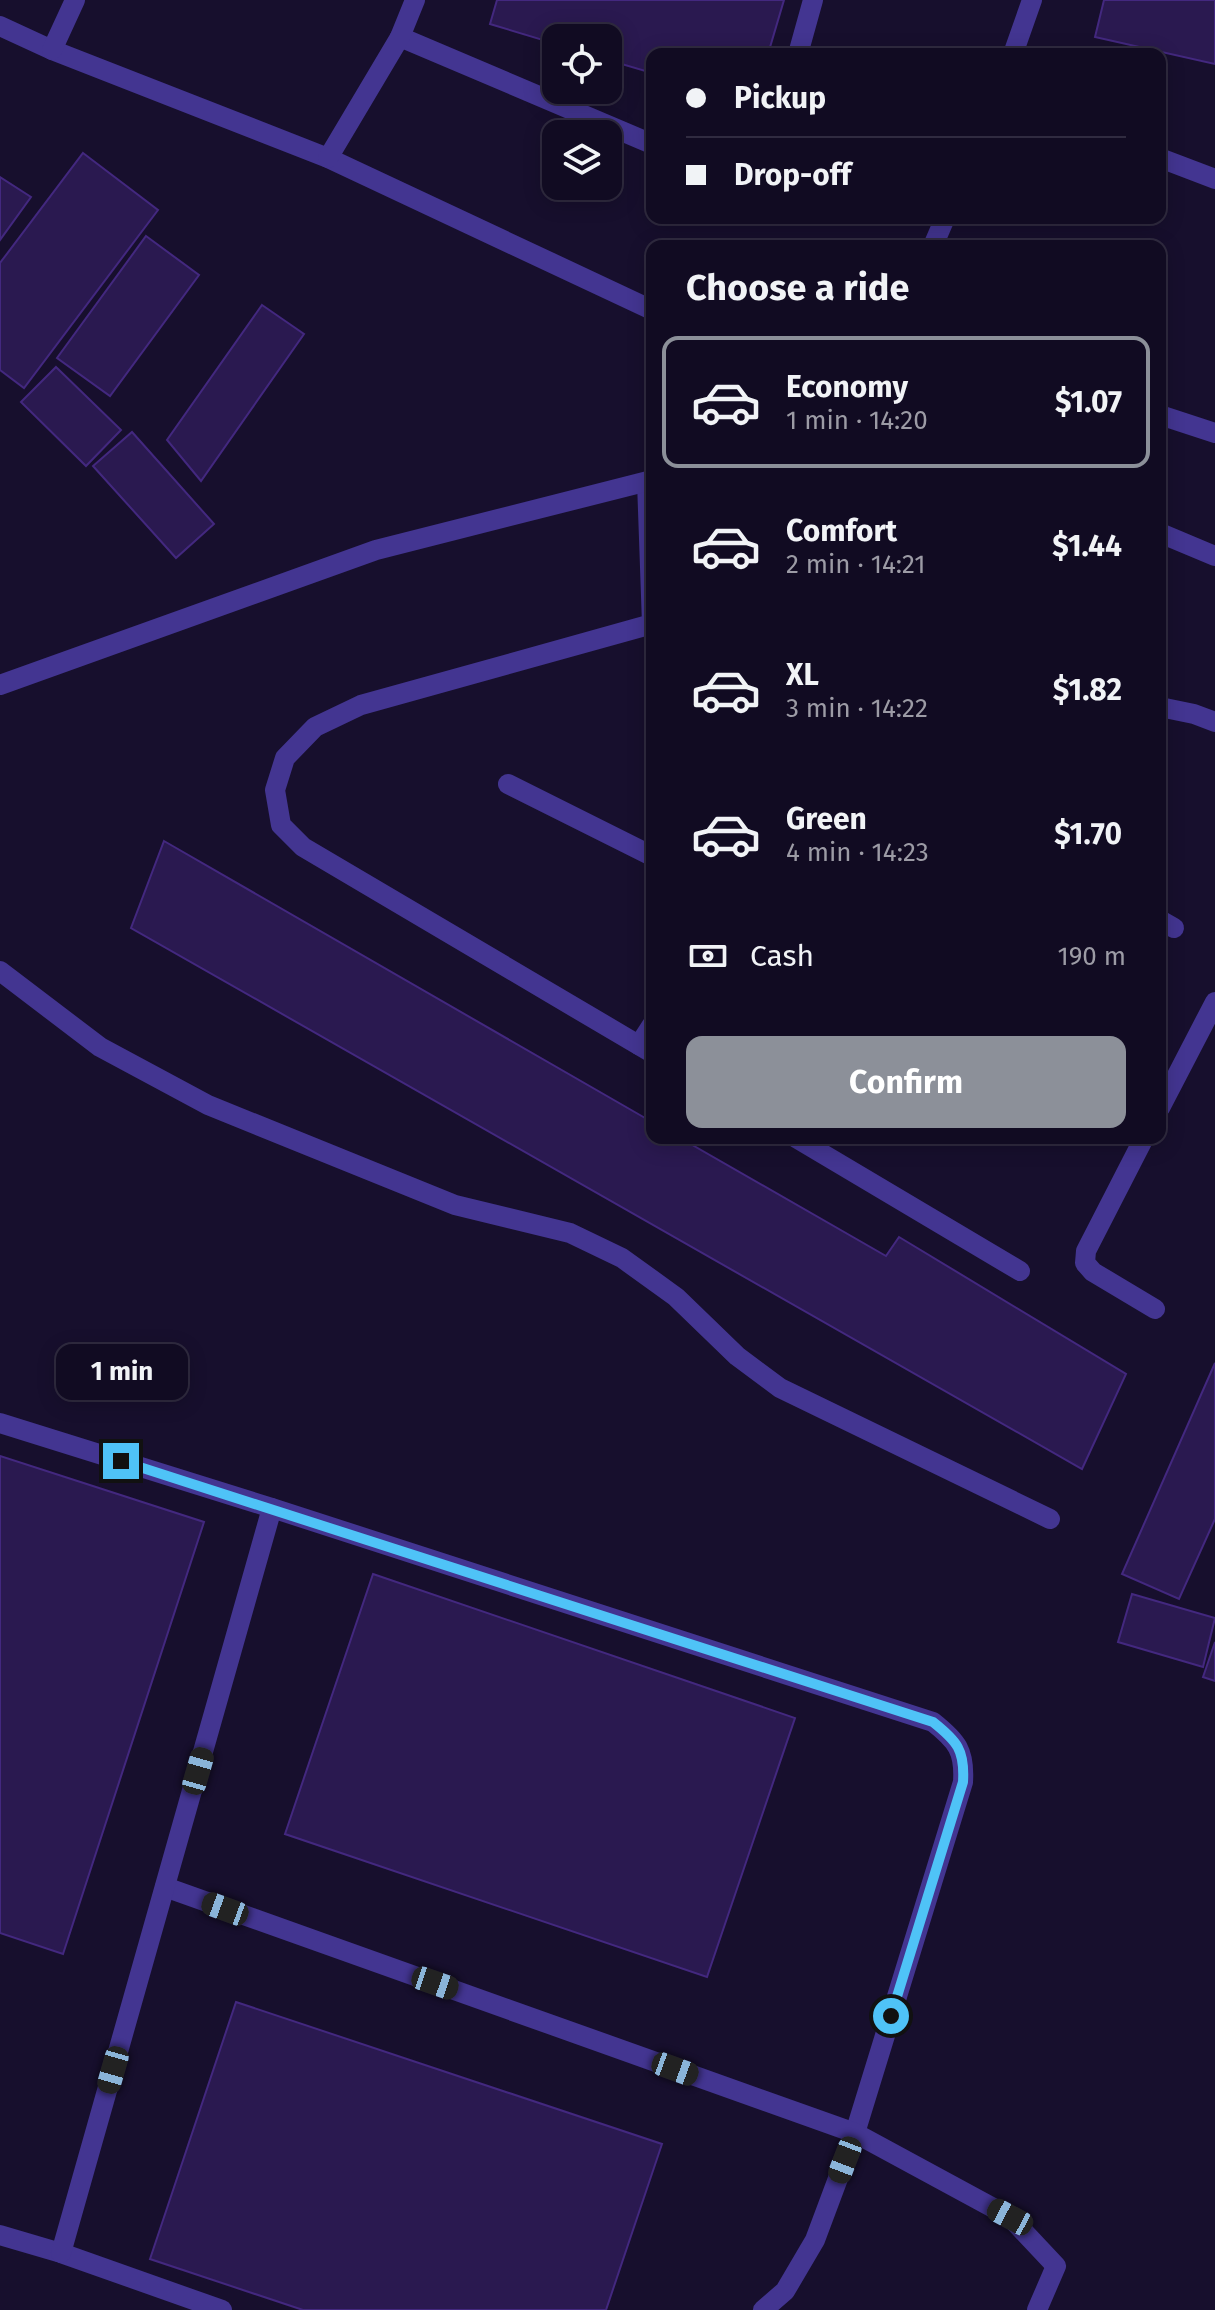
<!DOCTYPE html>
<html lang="en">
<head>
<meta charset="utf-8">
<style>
	body { margin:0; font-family:"Fira Sans",sans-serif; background:#1a142a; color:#f1f3f6; height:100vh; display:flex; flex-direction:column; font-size:30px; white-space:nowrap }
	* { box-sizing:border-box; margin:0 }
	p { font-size:26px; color:#9c9ba5 }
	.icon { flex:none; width:44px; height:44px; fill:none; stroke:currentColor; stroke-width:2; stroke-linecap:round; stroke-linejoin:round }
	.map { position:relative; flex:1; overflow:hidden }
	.panel { position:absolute; left:646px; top:240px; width:520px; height:904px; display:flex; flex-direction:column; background:#110b22; border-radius:16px; box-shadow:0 4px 20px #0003,0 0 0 2px #302b40 }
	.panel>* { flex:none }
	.banner { position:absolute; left:646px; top:48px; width:520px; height:176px; border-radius:16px; box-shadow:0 4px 20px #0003,0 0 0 2px #302b40; display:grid; align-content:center; height:176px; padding:0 40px; background:#110b22 }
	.buttons { position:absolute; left:542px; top:24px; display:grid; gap:16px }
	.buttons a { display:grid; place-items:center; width:80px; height:80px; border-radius:16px; background:#110b22; box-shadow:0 4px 20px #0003,0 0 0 2px #302b40; font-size:40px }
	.end { position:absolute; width:36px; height:36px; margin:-18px; border:10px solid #4fc3f7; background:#111; box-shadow:0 0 0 4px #111 }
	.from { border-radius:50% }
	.bubble { position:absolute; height:56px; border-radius:16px; background:#110b22; box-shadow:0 4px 20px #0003,0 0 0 2px #302b40; font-size:26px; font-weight:700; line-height:56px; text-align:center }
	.car { position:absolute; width:24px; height:48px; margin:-24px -12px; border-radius:10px; box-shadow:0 0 6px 2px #0007; background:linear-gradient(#222 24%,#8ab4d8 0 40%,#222 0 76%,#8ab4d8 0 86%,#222 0) }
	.banner b { display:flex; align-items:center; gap:28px; height:76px; font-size:30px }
	.banner b+b { border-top:2px solid #302b40 }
	.banner i { width:20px; height:20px; background:#f1f3f6 }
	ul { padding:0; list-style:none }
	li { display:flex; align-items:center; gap:24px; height:132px; margin:0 16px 12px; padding:0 24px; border:4px solid transparent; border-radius:16px }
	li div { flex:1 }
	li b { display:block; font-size:30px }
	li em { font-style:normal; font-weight:700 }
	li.current { border-color:#8c9099 }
	li>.icon { width:72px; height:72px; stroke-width:1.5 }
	h2 { padding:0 40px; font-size:36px; line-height:96px }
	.pay { display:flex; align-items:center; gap:20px; height:88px; padding:0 40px; font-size:30px }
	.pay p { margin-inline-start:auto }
	.primary-button { display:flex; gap:16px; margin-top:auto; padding:16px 40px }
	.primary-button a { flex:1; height:92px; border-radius:16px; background:#8c9099; color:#fff; font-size:32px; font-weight:700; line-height:92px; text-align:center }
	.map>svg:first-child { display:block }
</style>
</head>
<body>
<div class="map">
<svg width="1215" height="2310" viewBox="0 0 1215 2310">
	<rect width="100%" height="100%" fill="#170f2d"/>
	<g fill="#2a1950" stroke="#43287f" stroke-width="2">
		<polygon points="497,0 784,0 768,54 652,54 652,73 608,60 608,38 556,38 556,44 490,24"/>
		<polygon points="1104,0 1215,0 1215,64 1095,37"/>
		<polygon points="83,153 158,210 24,388 0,370 0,263"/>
		<polygon points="0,177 31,197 0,240"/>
		<polygon points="146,236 199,275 110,396 57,358"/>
		<polygon points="262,305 304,334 201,481 167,440"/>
		<polygon points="56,367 121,430 86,466 21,402"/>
		<polygon points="132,432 214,524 176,558 93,466"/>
		<polygon points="164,841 652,1122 652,1138 680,1138 886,1256 899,1237 1126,1374 1082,1469 131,928"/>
		<polygon points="1215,1363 1215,1519 1179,1599 1122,1574"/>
		<polygon points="0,1456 204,1522 63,1954 0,1933"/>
		<polygon points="373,1574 795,1718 707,1977 285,1834"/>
		<polygon points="1132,1594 1215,1618 1203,1667 1118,1642"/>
		<polygon points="1215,1642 1215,1681 1203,1677"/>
		<polygon points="236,2002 662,2144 606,2310 303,2310 150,2259"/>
	</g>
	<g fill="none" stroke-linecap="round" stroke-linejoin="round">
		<g stroke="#433591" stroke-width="20">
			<polyline points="0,26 52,50 328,158 652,310"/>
			<polyline points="400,37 652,144"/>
			<polyline points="52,50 75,0"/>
			<polyline points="798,54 813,0"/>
			<polyline points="1013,54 1032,0"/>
			<polyline points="328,158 400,37 415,0"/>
			<polyline points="1160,158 1215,179"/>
			<polyline points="933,246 945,218"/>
			<polyline points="1160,415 1215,433"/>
			<polyline points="647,482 652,624"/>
			<polyline points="1160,533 1215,556"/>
			<polyline points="652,624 361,705 315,727 285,758 275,790 281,825 303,847 652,1053"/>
			<polyline points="0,685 376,550 652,480"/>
			<polyline points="1160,707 1194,714 1215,722"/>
			<polyline points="508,784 652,856"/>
			<polyline points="1160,920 1174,928"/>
			<polyline points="0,971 100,1047 208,1105 455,1205 570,1233 622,1258 676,1297 737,1356 780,1388 1050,1519"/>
			<polyline points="639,1045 652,1025"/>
			<polyline points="1160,1108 1215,1002"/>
			<polyline points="796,1138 1020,1271"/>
			<polyline points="1144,1138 1086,1251 1085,1263 1093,1272 1155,1309"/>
			<path d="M0,1423l272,85 661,214c24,19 32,29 30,60l-108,351 -40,107 -30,51 -22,19"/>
			<polyline points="165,1887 855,2133 1010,2217 1056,2266 1037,2310"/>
			<polyline points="0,2235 61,2253 222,2310"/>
			<polyline points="61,2253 272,1508"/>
		</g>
	</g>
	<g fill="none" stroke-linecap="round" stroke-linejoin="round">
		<path stroke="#4fc3f7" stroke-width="10" d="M121,1461l812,261c24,19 32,28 30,60l-72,234"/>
	</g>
</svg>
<div class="buttons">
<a><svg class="icon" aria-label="locate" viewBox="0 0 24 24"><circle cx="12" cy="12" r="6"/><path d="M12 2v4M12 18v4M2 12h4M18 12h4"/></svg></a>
<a><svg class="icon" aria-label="layers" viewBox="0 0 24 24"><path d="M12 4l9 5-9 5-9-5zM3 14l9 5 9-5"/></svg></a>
</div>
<i class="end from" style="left:891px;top:2016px"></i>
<i class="end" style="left:121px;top:1461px"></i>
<div class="bubble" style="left:56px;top:1344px;width:132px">1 min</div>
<i class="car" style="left:198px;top:1771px;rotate:16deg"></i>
<i class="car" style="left:225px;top:1909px;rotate:290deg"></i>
<i class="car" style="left:435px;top:1983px;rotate:109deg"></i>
<i class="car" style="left:675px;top:2069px;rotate:110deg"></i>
<i class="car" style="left:113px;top:2070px;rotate:196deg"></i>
<i class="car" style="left:845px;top:2160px;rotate:201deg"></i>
<i class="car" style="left:1010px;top:2217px;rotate:298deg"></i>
<div class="banner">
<b><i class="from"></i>Pickup</b>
<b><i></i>Drop-off</b>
</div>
<section class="panel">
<h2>Choose a ride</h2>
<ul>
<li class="current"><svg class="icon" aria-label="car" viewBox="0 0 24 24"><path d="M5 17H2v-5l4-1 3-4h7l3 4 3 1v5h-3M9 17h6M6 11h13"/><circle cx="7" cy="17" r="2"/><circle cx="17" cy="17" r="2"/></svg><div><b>Economy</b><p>1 min · 14:20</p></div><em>$1.07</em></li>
<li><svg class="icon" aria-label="car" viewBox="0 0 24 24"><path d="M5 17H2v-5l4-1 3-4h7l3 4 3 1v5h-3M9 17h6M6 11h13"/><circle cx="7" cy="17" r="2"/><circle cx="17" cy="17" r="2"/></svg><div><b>Comfort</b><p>2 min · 14:21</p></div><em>$1.44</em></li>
<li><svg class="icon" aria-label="car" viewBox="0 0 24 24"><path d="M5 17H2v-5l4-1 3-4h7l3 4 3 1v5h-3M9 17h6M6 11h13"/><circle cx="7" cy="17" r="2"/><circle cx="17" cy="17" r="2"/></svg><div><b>XL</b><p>3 min · 14:22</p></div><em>$1.82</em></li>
<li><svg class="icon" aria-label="car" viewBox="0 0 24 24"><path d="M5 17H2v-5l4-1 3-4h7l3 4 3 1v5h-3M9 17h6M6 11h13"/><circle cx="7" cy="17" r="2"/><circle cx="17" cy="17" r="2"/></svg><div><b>Green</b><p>4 min · 14:23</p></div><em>$1.70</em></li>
</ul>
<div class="pay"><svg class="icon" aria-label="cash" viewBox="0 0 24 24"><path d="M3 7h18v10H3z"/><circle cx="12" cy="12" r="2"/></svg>Cash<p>190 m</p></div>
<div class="primary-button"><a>Confirm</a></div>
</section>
</div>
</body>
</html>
